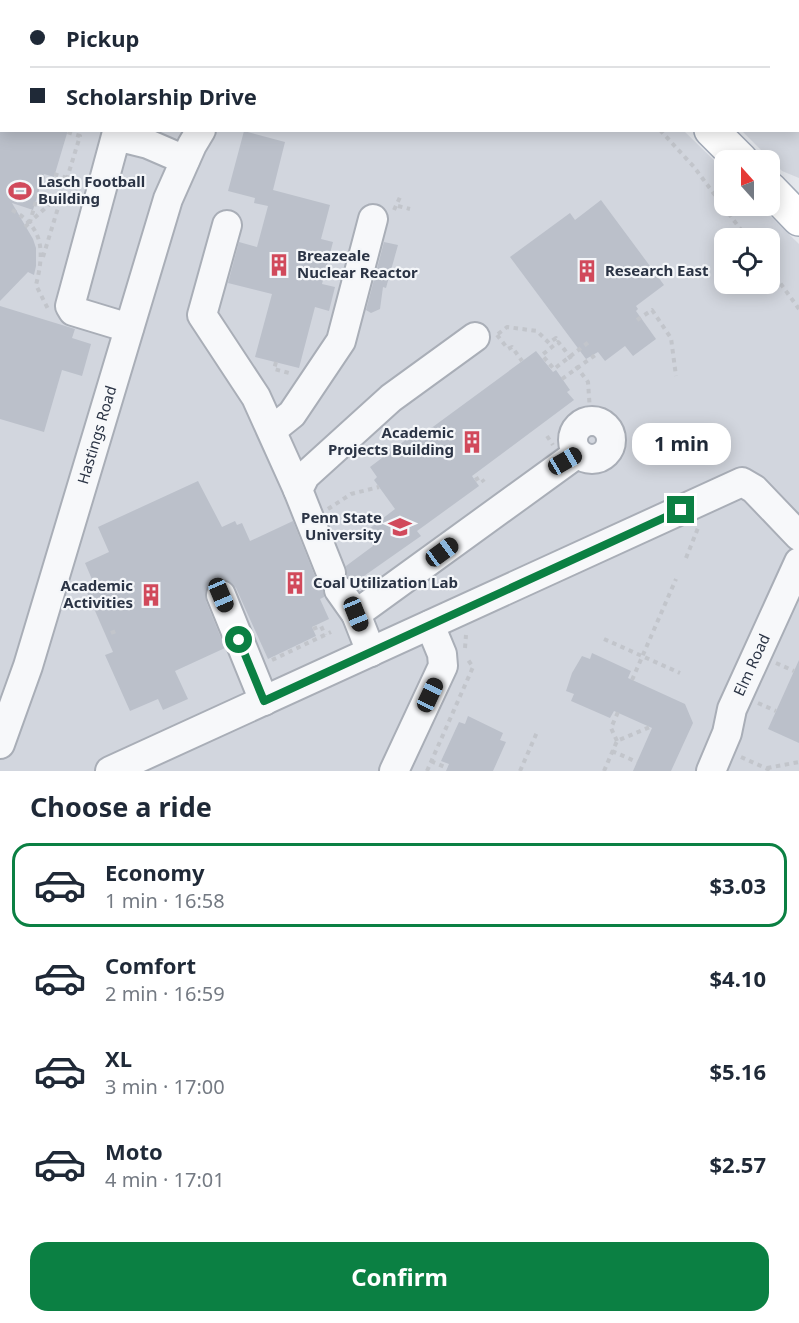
<!DOCTYPE html>
<html lang="en">
<head>
<meta charset="utf-8">
<style>
	body { margin:0; font-family:"Noto Sans",sans-serif; background:#f2f2f3; color:#1f2937; height:100vh; display:flex; flex-direction:column; font-size:22px; white-space:nowrap }
	* { box-sizing:border-box; margin:0 }
	p { font-size:20px; color:#747a83 }
	.icon { flex:none; width:33px; height:33px; fill:none; stroke:currentColor; stroke-width:2; stroke-linecap:round; stroke-linejoin:round }
	.map { position:relative; height:771px; overflow:hidden }
	.sheet { display:flex; flex-direction:column; background:#fff; flex:1 }
	.sheet>* { flex:none }
	.top-card { position:absolute; left:0px; top:0px; width:800px; height:132px; box-shadow:0 3px 15px #0003; display:grid; align-content:center; height:132px; padding:0 30px; background:#fff }
	.needle { width:39px; rotate:339deg }
	.controls { position:absolute; left:714px; top:150px; display:grid; gap:12px }
	.controls a { display:grid; place-items:center; width:66px; height:66px; border-radius:12px; background:#fff; box-shadow:0 3px 15px #0003; font-size:30px }
	.end { position:absolute; width:27px; height:27px; margin:-14px; border:8px solid #0b8043; background:#fff; box-shadow:0 0 0 3px #fff }
	.from { border-radius:50% }
	.bubble { position:absolute; height:42px; border-radius:18px; background:#fff; box-shadow:0 3px 15px #0003; font-size:20px; font-weight:700; line-height:42px; text-align:center }
	.car { position:absolute; width:18px; height:36px; margin:-18px -9px; border-radius:8px; box-shadow:0 0 4px 2px #0007; background:linear-gradient(#222 24%,#8ab4d8 0 40%,#222 0 76%,#8ab4d8 0 86%,#222 0) }
	.top-card b { display:flex; align-items:center; gap:21px; height:57px; font-size:22px }
	.top-card b+b { border-top:2px solid #e0e1e3 }
	.top-card i { width:15px; height:15px; background:#1f2937 }
	ul { padding:0; list-style:none }
	li { display:flex; align-items:center; gap:18px; height:84px; margin:0 12px 9px; padding:0 18px; border:3px solid transparent; border-radius:18px }
	li div { flex:1 }
	li b { display:block; font-size:22px }
	li em { font-style:normal; font-weight:700 }
	li.selected { border-color:#0b8043 }
	li>.icon { width:54px; height:54px; stroke-width:1.5 }
	h2 { padding:0 30px; font-size:27px; line-height:72px }
	.button { display:flex; gap:12px; margin-top:auto; padding:12px 30px }
	.button a { flex:1; height:69px; border-radius:18px; background:#0b8043; color:#fff; font-size:24px; font-weight:700; line-height:69px; text-align:center }
	.map>svg:first-child { display:block }
</style>
</head>
<body>
<div class="map">
<svg width="799" height="771" viewBox="0 0 799 771">
	<rect width="100%" height="100%" fill="#e4e7ec"/>
	<g fill="#d2d6de" fill-rule="evenodd">
		<path d="M0,0h552l2,1 -552,1v128l682,1 40,39v36h36l39,38v527h-799zM724,238h46v46h-46z"/>
		<polygon points="613,0 799,0 799,178 782,171 742,131 798,130 798,2"/>
	</g>
	<g fill="#bbc0ca">
		<polygon points="0,130 68,130 54,177 44,174 33,210 12,203 33,239 36,248 36,266 34,275 28,272 0,301"/>
		<polygon points="244,131 285,142 273,190 330,205 321,239 333,242 322,284 335,287 329,311 315,307 299,368 255,357 272,294 228,283 239,242 257,247 268,206 254,203 255,198 228,191"/>
		<polygon points="601,200 664,285 636,306 638,309 636,311 656,339 633,356 625,346 605,361 598,352 586,359 510,257 570,213 575,220"/>
		<polygon points="384,242 398,245 386,288 383,287 380,309 371,313 366,310"/>
		<polygon points="0,306 75,329 72,338 91,344 82,376 62,370 44,432 0,419"/>
		<polygon points="536,351 553,372 556,370 570,390 567,392 574,400 472,476 479,486 417,531 421,536 354,583 347,576 346,566 373,546 365,532 395,509 374,480 377,477 370,467 411,436 430,429"/>
		<polygon points="198,481 222,527 235,521 237,525 242,523 250,541 293,521 316,579 323,587 324,597 320,599 329,619 312,627 316,636 268,659 236,588 224,579 214,580 205,592 206,601 225,648 175,671 188,699 163,710 158,699 130,711 105,655 113,652 85,588 94,584 85,563 109,552 98,527"/>
		<polygon points="592,653 631,671 628,678 685,704 693,723 671,771 633,771 652,728 614,711 610,718 571,701 574,694 566,691 572,673 582,656 590,659"/>
		<polygon points="799,660 799,743 768,729"/>
		<polygon points="468,716 503,733 500,740 506,742 493,771 446,771 449,764 441,761 459,722 465,724"/>
	</g>
	<g fill="none" stroke-linecap="round" stroke-linejoin="round">
		<g stroke="#a9aeb7" stroke-width="32">
			<g id="minor">
				<polyline points="349,2 352,0"/>
				<polyline points="227,225 202,315 256,397 298,490"/>
				<polyline points="129,328 73,311 70,306 116,136 148,144 185,160"/>
				<circle cx="592" cy="440" r="19"/>
				<polyline points="272,430 292,414 341,341 373,219"/>
				<polyline points="331,573 298,490 305,476 391,398 475,337"/>
				<polyline points="339,590 356,614"/>
				<polyline points="221,595 264,701"/>
				<polyline points="371,652 356,614 578,453"/>
				<path id="s1" d="M0,744l28,-78 140,-467 24,-54 9,-15"/>
				<polyline points="110,771 742,482 754,489 799,536"/>
				<polyline points="394,771 443,666 442,654 430,625"/>
				<path id="s2" d="M711,771l16,-38 5,-24 67,-147"/>
			</g>
		</g>
		<g stroke="#a3abb8" stroke-width="36">
			<g id="major">
				<polyline points="583,0 584,2"/>
				<polyline points="711,130 741,160"/>
				<polyline points="770,189 799,219"/>
			</g>
		</g>
		<g stroke="#c2c5cb" stroke-width="4" stroke-dasharray="4.5 4.5" stroke-linecap="butt">
			<polyline points="528,0 530,2"/>
			<polyline points="660,130 694,167 747,238"/>
			<polyline points="54,174 80,182"/>
			<polyline points="43,176 30,222 62,193"/>
			<polyline points="61,198 75,202"/>
			<polyline points="398,206 410,209"/>
			<path d="M12,210c33,18 32,43 24,75l12,24"/>
			<polyline points="394,210 401,195"/>
			<polyline points="25,227 30,222"/>
			<polyline points="43,257 80,136 67,132"/>
			<polyline points="770,269 799,309"/>
			<polyline points="637,320 652,310 671,338 676,376"/>
			<polyline points="498,334 507,327 537,331 549,343 556,338 558,342"/>
			<polyline points="497,335 508,349 512,347 522,361"/>
			<path d="M571,359c-4,-6 -8,-12 -13,-17l-16,13 12,14 36,-28"/>
			<polyline points="276,362 274,369 293,374"/>
			<polyline points="576,366 588,382 590,411"/>
			<polyline points="562,379 598,353"/>
			<polyline points="547,436 553,445"/>
			<polyline points="475,480 480,477 484,482"/>
			<polyline points="328,509 351,494 379,487"/>
			<polyline points="686,558 698,528"/>
			<polyline points="313,629 321,626 325,635"/>
			<polyline points="111,633 116,631"/>
			<polyline points="604,639 680,673"/>
			<polyline points="465,648 466,635"/>
			<polyline points="272,660 331,632"/>
			<polyline points="776,663 794,671"/>
			<polyline points="632,680 676,579"/>
			<polyline points="758,703 776,711"/>
			<polyline points="617,741 611,728 618,712"/>
			<polyline points="612,751 637,762"/>
			<polyline points="741,757 772,771"/>
			<polyline points="431,761 447,768"/>
			<polyline points="767,768 799,762"/>
			<polyline points="427,771 473,667 466,657"/>
			<polyline points="520,771 538,730"/>
			<polyline points="604,771 617,741 650,727"/>
		</g>
		<use href="#minor" stroke="#f7f8fa" stroke-width="28"/>
		<use href="#major" stroke="#fff" stroke-width="33"/>
	</g>
	<g fill="none" stroke-linecap="round" stroke-linejoin="round">
		<polyline stroke="#0b8043" stroke-width="8" points="239,640 264,701 681,510"/>
	</g>
	<defs>
		<g id="stadium-bare" transform="scale(1.8)"><path d="M0-5a6.5 5 0 1 0 0 10a6.5 5 0 1 0 0-10ZM-3.5-1.8h7v3.6h-7Z" fill="#d1495b" stroke="#f4f6f9" stroke-width="2.5" paint-order="stroke"/></g>
		<g id="building-bare" transform="scale(1.8)"><path d="M-4-6H4V6H1V3H-1V6H-4ZM-2.5-4.3h1.7v1.8h-1.7ZM.8-4.3h1.7v1.8H.8ZM-2.5-1h1.7V.8h-1.7ZM.8-1h1.7V.8H.8Z" fill="#d1495b" stroke="#f4f6f9" stroke-width="2.5" paint-order="stroke"/></g>
		<g id="university-bare" transform="scale(1.8)"><path d="M0-5L7-2L0 1L-7-2ZM-4 1L0 2.5L4 1V4Q0 6-4 4Z" fill="#d1495b" stroke="#f4f6f9" stroke-width="2.5" paint-order="stroke"/></g>
	</defs>
	<g fill-rule="evenodd">
		<use href="#stadium-bare" x="20" y="191"/>
		<use href="#building-bare" x="279" y="265"/>
		<use href="#building-bare" x="587" y="271"/>
		<use href="#building-bare" x="472" y="442"/>
		<use href="#university-bare" x="400" y="527"/>
		<use href="#building-bare" x="295" y="583"/>
		<use href="#building-bare" x="151" y="595"/>
	</g>
	<g text-anchor="middle" stroke-width="4.5" stroke-linejoin="round" paint-order="stroke">
		<g font-size="15" font-weight="bold" fill="#2b3445" stroke="#f4f6f9" text-anchor="start">
			<text x="38" y="187">Lasch Football<tspan x="38" dy="17">Building</tspan></text>
			<text x="297" y="261">Breazeale<tspan x="297" dy="17">Nuclear Reactor</tspan></text>
			<text x="605" y="276">Research East</text>
			<text x="454" y="438" text-anchor="end">Academic<tspan x="454" dy="17">Projects Building</tspan></text>
			<text x="382" y="523" text-anchor="end">Penn State<tspan x="382" dy="17">University</tspan></text>
			<text x="313" y="588">Coal Utilization Lab</text>
			<text x="133" y="591" text-anchor="end">Academic<tspan x="133" dy="17">Activities</tspan></text>
		</g>
		<g font-size="15" fill="#2b3445" stroke="#f4f6f9">
			<text dy="5" stroke="none"><textPath href="#s1" startOffset="324">Hastings Road</textPath></text>
			<text dy="5" stroke="none"><textPath href="#s2" startOffset="114">Elm Road</textPath></text>
		</g>
	</g>
</svg>
<div class="controls">
<a><svg class="needle" viewBox="-14 -14 28 28"><path d="M0-13l5 13h-10z" fill="#e53935"/><path d="M0 13l5-13h-10z" fill="#747a83"/></svg></a>
<a><svg class="icon" aria-label="locate" viewBox="0 0 24 24"><circle cx="12" cy="12" r="6"/><path d="M12 2v4M12 18v4M2 12h4M18 12h4"/></svg></a>
</div>
<i class="end from" style="left:239px;top:640px"></i>
<i class="end" style="left:681px;top:510px"></i>
<div class="bubble" style="left:632px;top:423px;width:99px">1 min</div>
<i class="car" style="left:565px;top:461px;rotate:60deg"></i>
<i class="car" style="left:442px;top:552px;rotate:54deg"></i>
<i class="car" style="left:221px;top:595px;rotate:157deg"></i>
<i class="car" style="left:356px;top:614px;rotate:158deg"></i>
<i class="car" style="left:430px;top:695px;rotate:25deg"></i>
<div class="top-card">
<b><i class="from"></i>Pickup</b>
<b><i></i>Scholarship Drive</b>
</div>
</div>
<section class="sheet">
<h2>Choose a ride</h2>
<ul>
<li class="selected"><svg class="icon" aria-label="car" viewBox="0 0 24 24"><path d="M5 17H2v-5l4-1 3-4h7l3 4 3 1v5h-3M9 17h6M6 11h13"/><circle cx="7" cy="17" r="2"/><circle cx="17" cy="17" r="2"/></svg><div><b>Economy</b><p>1 min · 16:58</p></div><em>$3.03</em></li>
<li><svg class="icon" aria-label="car" viewBox="0 0 24 24"><path d="M5 17H2v-5l4-1 3-4h7l3 4 3 1v5h-3M9 17h6M6 11h13"/><circle cx="7" cy="17" r="2"/><circle cx="17" cy="17" r="2"/></svg><div><b>Comfort</b><p>2 min · 16:59</p></div><em>$4.10</em></li>
<li><svg class="icon" aria-label="car" viewBox="0 0 24 24"><path d="M5 17H2v-5l4-1 3-4h7l3 4 3 1v5h-3M9 17h6M6 11h13"/><circle cx="7" cy="17" r="2"/><circle cx="17" cy="17" r="2"/></svg><div><b>XL</b><p>3 min · 17:00</p></div><em>$5.16</em></li>
<li><svg class="icon" aria-label="car" viewBox="0 0 24 24"><path d="M5 17H2v-5l4-1 3-4h7l3 4 3 1v5h-3M9 17h6M6 11h13"/><circle cx="7" cy="17" r="2"/><circle cx="17" cy="17" r="2"/></svg><div><b>Moto</b><p>4 min · 17:01</p></div><em>$2.57</em></li>
</ul>
<div class="button"><a>Confirm</a></div>
</section>
</body>
</html>
